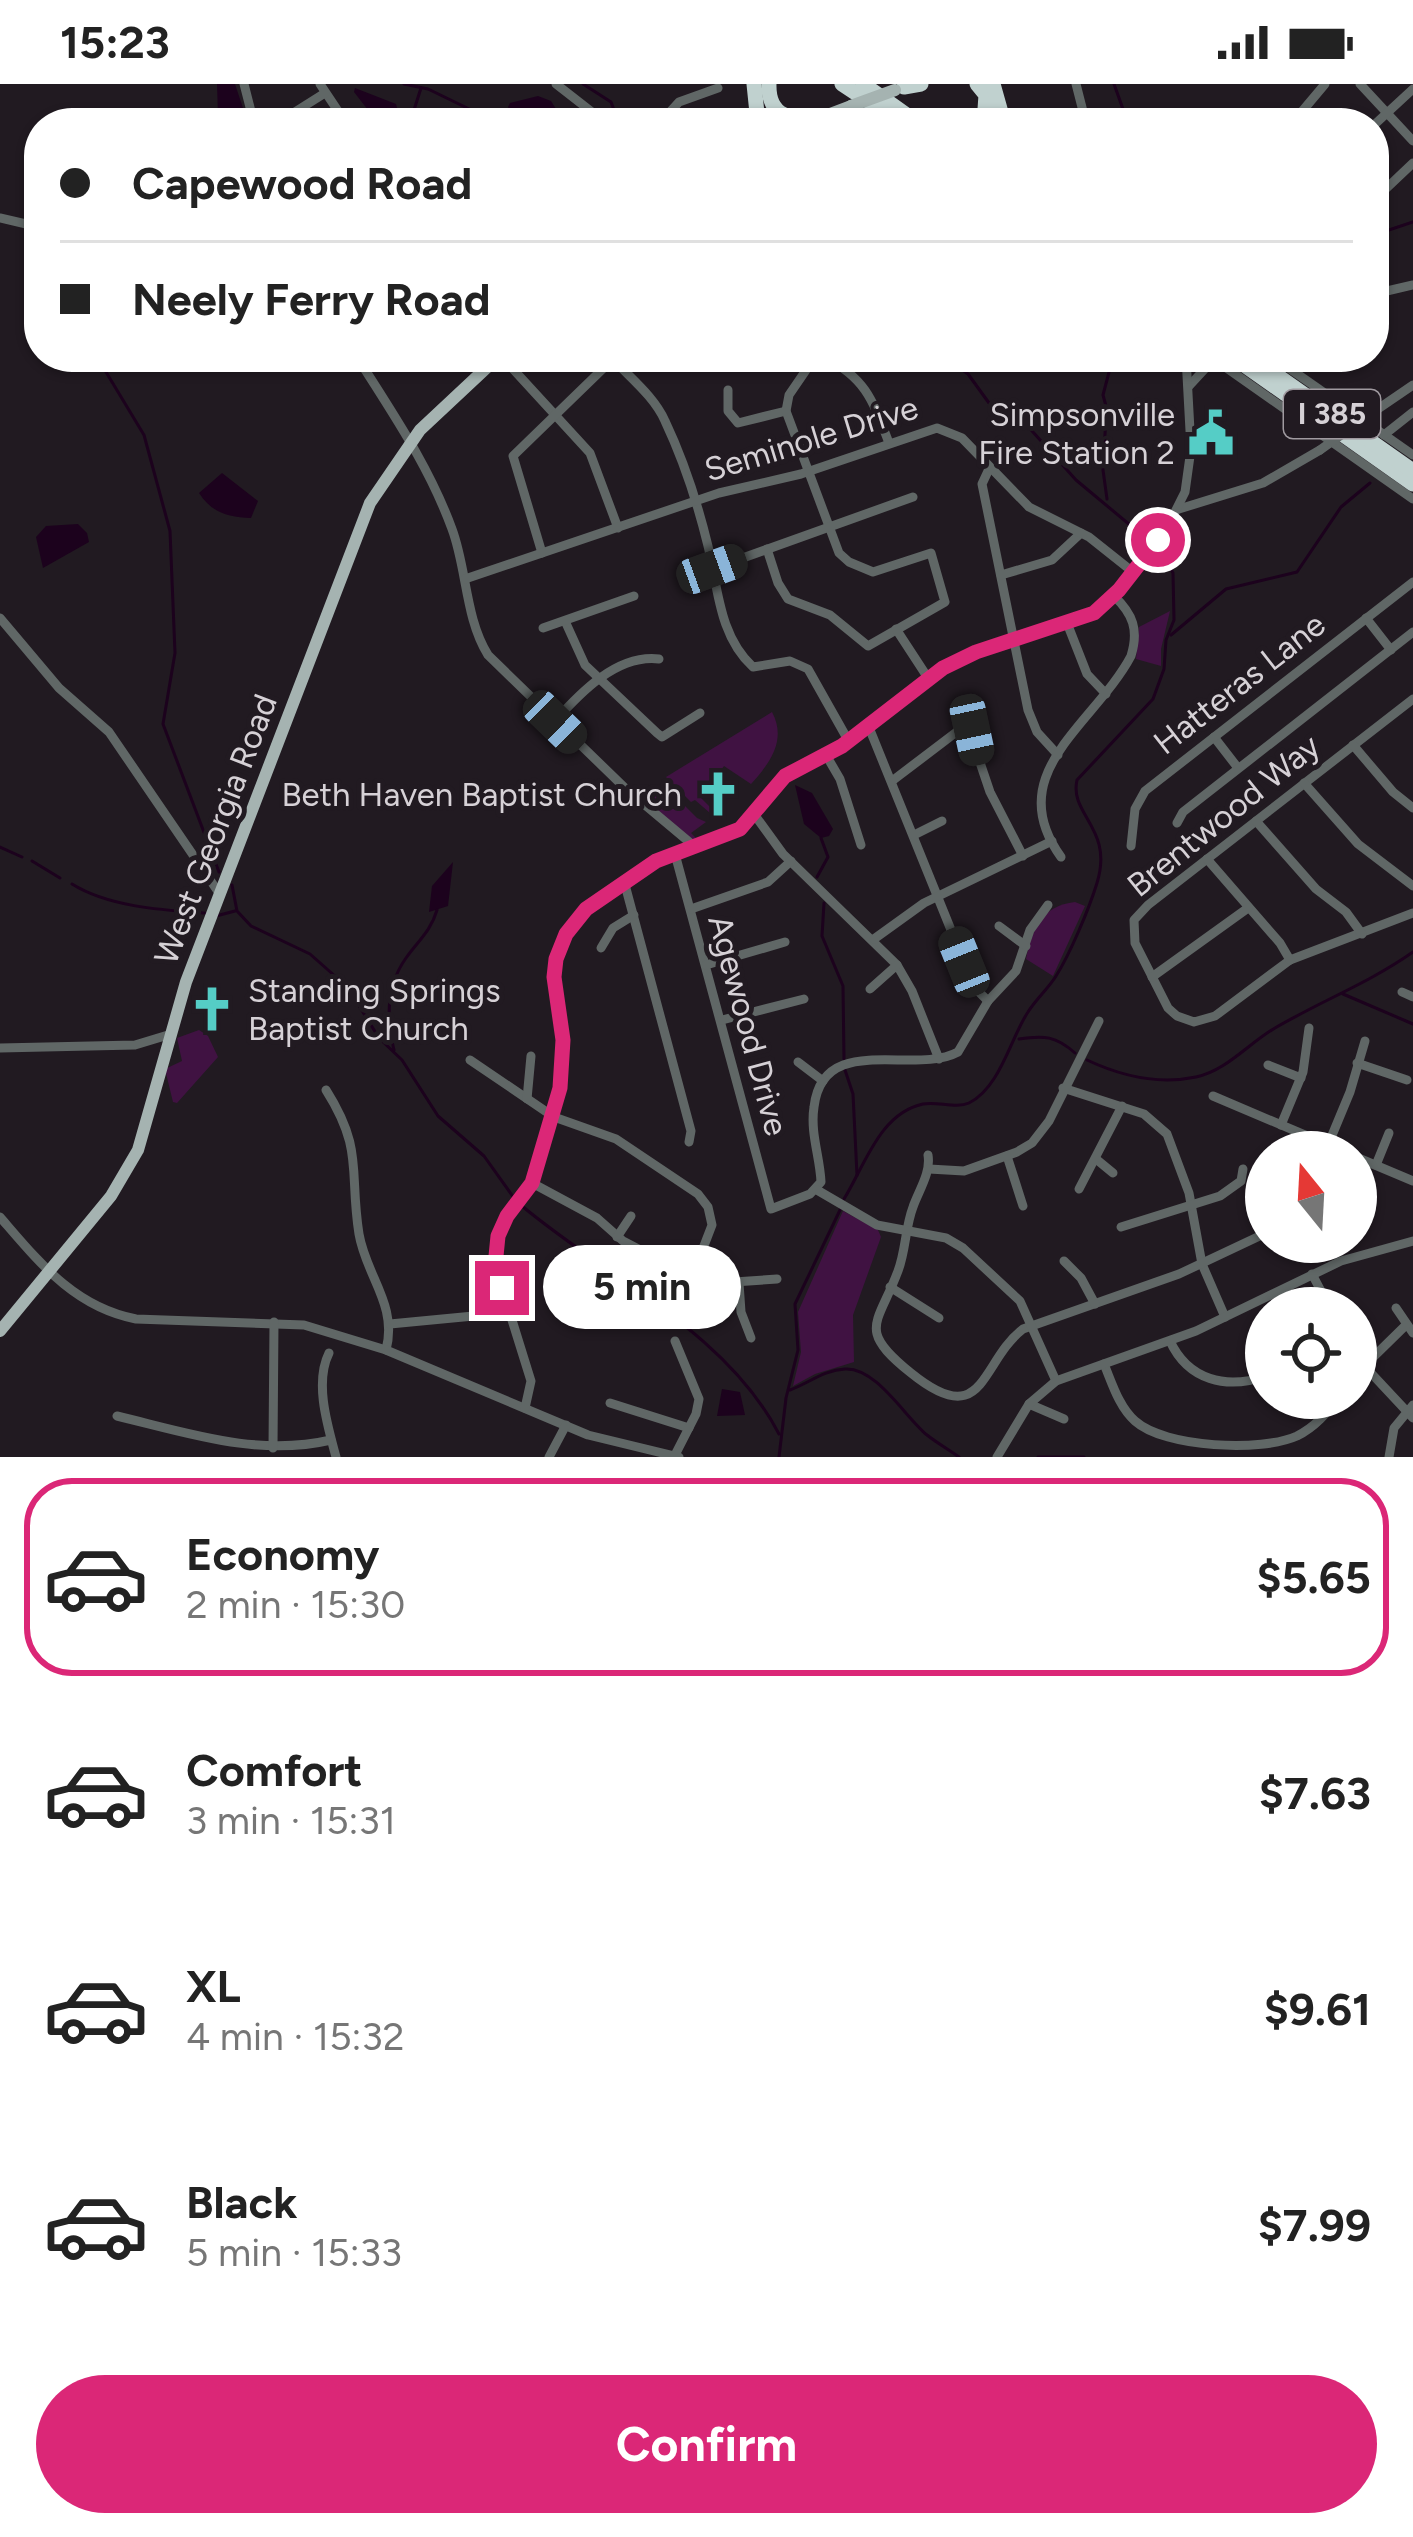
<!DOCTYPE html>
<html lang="en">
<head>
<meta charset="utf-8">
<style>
	body { margin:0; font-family:Figtree,sans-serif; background:#f6f6f6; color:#222; height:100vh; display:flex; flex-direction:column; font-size:45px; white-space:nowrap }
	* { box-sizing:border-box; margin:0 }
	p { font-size:39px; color:#767676 }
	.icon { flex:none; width:66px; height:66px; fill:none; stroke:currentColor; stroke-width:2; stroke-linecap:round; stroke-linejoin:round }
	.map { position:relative; height:1373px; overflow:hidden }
	.panel { display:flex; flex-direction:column; background:#fff; flex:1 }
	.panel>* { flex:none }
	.top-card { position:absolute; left:24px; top:24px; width:1365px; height:264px; border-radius:48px; box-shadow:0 3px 9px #0004; display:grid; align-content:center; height:264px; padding:0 36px; background:#fff }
	.needle { width:78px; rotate:342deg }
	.buttons { position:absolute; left:1245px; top:1047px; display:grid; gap:24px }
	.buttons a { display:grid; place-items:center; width:132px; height:132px; border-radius:50%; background:#fff; box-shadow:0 3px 9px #0004; font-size:60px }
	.end { position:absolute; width:54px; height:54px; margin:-27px; border:15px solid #db2777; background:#fff; box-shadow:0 0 0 6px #fff }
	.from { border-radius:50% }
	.bubble { position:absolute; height:84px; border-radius:42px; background:#fff; box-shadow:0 3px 9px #0004; font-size:39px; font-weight:700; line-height:84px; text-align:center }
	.car { position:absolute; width:36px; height:72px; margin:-36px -18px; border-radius:15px; box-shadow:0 0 9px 3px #0007; background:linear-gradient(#222 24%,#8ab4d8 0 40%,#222 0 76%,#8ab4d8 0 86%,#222 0) }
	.top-card b { display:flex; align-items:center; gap:42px; height:114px; font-size:45px }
	.top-card b+b { border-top:3px solid #e0e0e0 }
	.top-card i { width:30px; height:30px; background:#222 }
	ul { padding:21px 0 0; list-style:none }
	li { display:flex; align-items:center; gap:36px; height:198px; margin:0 24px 18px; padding:0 12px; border:6px solid transparent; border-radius:48px }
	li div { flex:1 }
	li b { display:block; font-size:45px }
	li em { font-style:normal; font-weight:700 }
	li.selected { border-color:#db2777 }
	li>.icon { width:108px; height:108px; stroke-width:1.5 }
	.primary-button { display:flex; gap:24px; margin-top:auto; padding:24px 36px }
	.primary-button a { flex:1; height:138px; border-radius:72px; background:#db2777; color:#fff; font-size:48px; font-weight:700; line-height:138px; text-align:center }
	.status { display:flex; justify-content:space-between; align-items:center; height:84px; padding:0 60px; background:#fff; direction:ltr }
	.status svg { height:33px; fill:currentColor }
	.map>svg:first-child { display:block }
</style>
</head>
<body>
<div class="status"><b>15:23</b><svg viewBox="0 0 49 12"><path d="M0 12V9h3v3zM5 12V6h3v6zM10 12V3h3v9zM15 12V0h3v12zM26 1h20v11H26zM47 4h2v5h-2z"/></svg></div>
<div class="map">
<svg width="1413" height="1373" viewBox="0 0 1413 1373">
	<rect width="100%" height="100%" fill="#211a21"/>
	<g fill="#401242">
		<polygon points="1170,527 1161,565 1161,582 1136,575 1139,543"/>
		<path d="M772,628c15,28 -2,51 -21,72l-27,-18 -23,32 12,12 -3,3 -15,-13 -4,2 -25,-25z"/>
		<polygon points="665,702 697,734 706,738 691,749 697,755 693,756 647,720"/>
		<path d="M1075,818l10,4 -32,70 -27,-17c6,-31 16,-53 49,-57z"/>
		<polygon points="199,946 208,952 218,973 177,1019 173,1018 165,985 182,977 177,954"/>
		<polygon points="843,1127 878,1146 881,1153 853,1231 854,1278 815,1290 793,1302 801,1268 798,1228"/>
	</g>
	<g fill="#1c021d">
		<polygon points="217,0 235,0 243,24 240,29 222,34 218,31"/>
		<polygon points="355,4 396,20 399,31 390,39 378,39 354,8"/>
		<polygon points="538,12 551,17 563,36 544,39 511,29 508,23 510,19"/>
		<path d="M222,389l36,28 -7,17c-23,-1 -39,-5 -52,-25z"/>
		<polygon points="78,440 87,449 89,458 43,484 36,453 46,442"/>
		<polygon points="795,701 812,709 833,745 829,752 821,754 804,740"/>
		<polygon points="453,778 448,822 429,828 432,802"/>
		<polygon points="722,1305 740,1308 745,1331 717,1332"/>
	</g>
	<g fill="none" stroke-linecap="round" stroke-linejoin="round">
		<g stroke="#1c021d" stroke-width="3">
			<polyline points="404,0 428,5 498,39"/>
			<polyline points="583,0 611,18 619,39"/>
			<polyline points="1114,0 1128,39"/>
			<polyline points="404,39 414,26 421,4"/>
			<polyline points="1374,151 1413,138"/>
			<polyline points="106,288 144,351 170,447 175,569 163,640 219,788"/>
			<polyline points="1106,322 1103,311 1113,273"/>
			<polyline points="1106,333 1103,386 1107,415"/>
			<polyline points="1171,551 1226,505 1297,488 1341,423 1370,399"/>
			<polyline points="0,763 22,773"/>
			<polyline points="32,777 60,794"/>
			<polyline points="817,793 828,773 821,754"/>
			<path d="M72,800c37,23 90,26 133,29"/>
			<polyline points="232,801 237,827 251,842 310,870 336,893 353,912 379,954 402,976 438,1032 484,1072 514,1114"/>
			<polyline points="824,819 822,852 843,902 844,975"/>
			<polyline points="216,832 235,827"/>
			<polyline points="1343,910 1413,940"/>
			<path d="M1019,955c25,-4 37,-3 56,14"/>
			<path d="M394,966c-8,-32 -8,-64 12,-92 12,-17 25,-27 31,-48"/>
			<path d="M1087,976c34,16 71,25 109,17 30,-6 53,-34 79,-49 46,-27 94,-45 138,-76"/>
			<polyline points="845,986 853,1010 857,1091"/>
			<path d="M844,1115c21,-34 36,-86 79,-95 14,-3 33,5 46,-1 31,-15 42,-66 59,-91 8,-13 20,-23 28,-36 14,-22 33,-67 41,-93 17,-55 -28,-68 -20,-103l76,-81 11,-30 2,-29 8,-20 -1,-47 -13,-23 -84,-70 -52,-58 -35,-19 -21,-29 -24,-17"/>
			<path d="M522,1122c86,72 204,126 257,228"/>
			<path d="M790,1306c19,-7 34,-20 55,-21 31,-2 60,48 82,66 10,8 21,14 32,22"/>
			<polyline points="779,1373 786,1314 798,1266 795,1220 841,1124"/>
			<polyline points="1038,1373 1084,1373"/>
		</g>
		<g stroke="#606766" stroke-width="9">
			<polyline points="244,0 254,39"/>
			<polyline points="320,0 346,39"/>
			<polyline points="556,0 606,39"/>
			<polyline points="1076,0 1086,39"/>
			<polyline points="1360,0 1413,57"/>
			<polyline points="1299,31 1325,0"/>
			<polyline points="279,38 325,9"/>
			<polyline points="660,39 679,18 718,4"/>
			<polyline points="1374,41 1413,5"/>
			<polyline points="1374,116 1413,79"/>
			<polyline points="0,134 39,143"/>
			<polyline points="1374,210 1413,201"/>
			<path d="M357,273c36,57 72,109 95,172 15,40 13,89 36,126l138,134 68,57"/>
			<polyline points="502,273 590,369 618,444"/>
			<path d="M611,273c18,20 43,39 54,64 18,38 33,84 43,125 10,42 11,90 45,121l37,-6 18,8 40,71"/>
			<path d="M824,273c42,21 49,44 65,86"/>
			<polyline points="1211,273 1413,415"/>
			<polyline points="1273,273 1413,371"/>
			<polyline points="1189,302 1214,275"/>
			<polyline points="728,306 728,327 738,339 786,327"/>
			<polyline points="1372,329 1413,301"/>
			<polyline points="1384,351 1413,328"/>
			<polyline points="989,385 982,400 1028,626 1037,648 1058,671"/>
			<polyline points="1179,425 1263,399 1320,366"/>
			<polyline points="767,465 778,499 788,515 830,531 868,562 945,518 931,469 873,488 849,478 839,469 786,327 789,311 815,273"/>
			<polyline points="542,469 513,372 615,273"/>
			<polyline points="1001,491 1052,476 1081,449"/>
			<polyline points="687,494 913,413"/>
			<polyline points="465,495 719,409 801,390 937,344 962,354 1029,423 1089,453 1133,488"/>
			<polyline points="0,534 59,604 109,648 219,809"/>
			<polyline points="1366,534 1391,566"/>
			<polyline points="565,537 585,581 657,649 662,653 700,629"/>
			<polyline points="1067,539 1087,590 1106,610"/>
			<polyline points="543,544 634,512"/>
			<polyline points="896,545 928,594"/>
			<polyline points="1413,615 1148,821 1134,836 1135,859 1168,924 1177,932 1194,938 1215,932 1290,876 1413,829"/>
			<path d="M555,637c25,-28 62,-67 104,-62"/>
			<polyline points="868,641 964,878 976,905 988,917"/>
			<polyline points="1214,653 1238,684"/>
			<polyline points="1353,661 1393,708 1413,724"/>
			<polyline points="826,671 840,695 861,761"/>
			<polyline points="892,697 967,640 990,708 1023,772"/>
			<polyline points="1304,699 1358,760 1413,802"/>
			<polyline points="754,730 783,770 897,881 912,907 939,975"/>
			<polyline points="1256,737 1316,805 1346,828 1362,850"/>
			<polyline points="1177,739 1183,728 1413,548"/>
			<polyline points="914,751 942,737"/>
			<polyline points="1131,762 1135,725 1145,707 1413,498"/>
			<path d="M675,770l96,355 39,-15 11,-12c-1,-25 -11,-49 -7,-75 9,-76 100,-31 144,-55l30,-51 28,-30 14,-41 18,-25"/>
			<path d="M1061,773c-61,-84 34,-133 70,-201 8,-26 2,-42 -17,-60"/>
			<polyline points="1207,775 1280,859 1290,876"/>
			<polyline points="624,797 691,1047 689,1058"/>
			<polyline points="691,825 768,798 791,777"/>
			<polyline points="999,842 1026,862"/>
			<polyline points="874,855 924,819 1052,757"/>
			<polyline points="601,864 613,844 634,831"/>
			<polyline points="706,881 785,858"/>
			<polyline points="1152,893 1248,824"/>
			<polyline points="870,905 897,881"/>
			<polyline points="1402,908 1413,913"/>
			<polyline points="722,936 804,915"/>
			<polyline points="0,964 135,961 168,951"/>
			<polyline points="470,976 554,1033 616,1055 698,1110 708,1123 712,1141 692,1193"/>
			<polyline points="798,978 823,997"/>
			<polyline points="1357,979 1407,996"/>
			<polyline points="1268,981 1301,994"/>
			<polyline points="1063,1004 1144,1030 1167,1050 1189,1109 1202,1180 1225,1233"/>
			<path d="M326,1006c38,60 23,81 33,144 7,42 39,71 27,116"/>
			<polyline points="1213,1012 1345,1068"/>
			<polyline points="527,1015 531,972"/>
			<polyline points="1281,1041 1303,988 1309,944"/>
			<polyline points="1328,1061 1350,1008 1365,957"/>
			<path d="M928,1071c3,18 -9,35 -15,52 -8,21 -7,43 -15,64 -20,54 -42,58 13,102 74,60 69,-11 112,-44l156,-55 87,-41"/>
			<polyline points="1007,1072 1023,1122"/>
			<polyline points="1356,1073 1413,1097"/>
			<polyline points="1096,1075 1113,1089"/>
			<polyline points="1376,1081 1389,1049"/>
			<polyline points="929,1085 964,1087 1017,1068 1032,1059 1049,1037 1099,937"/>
			<polyline points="532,1099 597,1134 623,1157 692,1193 719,1199 777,1195"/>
			<polyline points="1079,1105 1122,1022"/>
			<polyline points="817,1106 877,1141 946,1154 963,1164 1020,1217 1056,1297"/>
			<path d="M0,1133c39,45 74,90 136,102l168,6 82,25 202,85 91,22"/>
			<polyline points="1356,1136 1357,1135"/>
			<polyline points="1121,1143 1220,1112 1241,1097 1243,1085"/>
			<polyline points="617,1153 631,1132"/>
			<polyline points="1064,1177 1081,1194 1095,1220"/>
			<polyline points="1312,1190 1330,1224"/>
			<polyline points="739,1199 741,1228 751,1254"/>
			<polyline points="890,1203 939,1234"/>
			<polyline points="1396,1224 1413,1249"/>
			<polyline points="390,1240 484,1231"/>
			<path d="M1170,1257c18,39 56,49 96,35"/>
			<path d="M329,1269c-15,30 -1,74 7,104"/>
			<polyline points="1356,1273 1413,1334"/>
			<path d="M1104,1280c8,19 15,43 31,57 30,27 127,31 162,15 18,-9 30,-23 41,-38"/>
			<polyline points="1356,1290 1406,1241"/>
			<polyline points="610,1319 689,1344"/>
			<polyline points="1029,1320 1064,1335"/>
			<polyline points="525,1324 531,1297 502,1204 496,1163 507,1132 532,1099 557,1022 563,956 554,887 570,845 593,818 650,781 740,745 785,692 839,663 943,584 976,568 1082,535 1106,520 1168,442 1185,408 1191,365 1186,273"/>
			<path d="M117,1332c71,17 141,41 214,24"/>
			<polyline points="273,1364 274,1238"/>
			<polyline points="675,1371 696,1330 699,1315 675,1257"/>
			<polyline points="549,1373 566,1341"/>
			<polyline points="997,1373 1029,1320 1056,1297 1196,1247 1341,1177 1413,1157"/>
			<polyline points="1389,1373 1394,1344 1413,1321"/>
		</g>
		<g stroke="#a5b3b1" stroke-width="12">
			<polyline points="814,36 851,22"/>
			<polyline points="0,1247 111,1112 138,1066 186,898 370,419 420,346 498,273"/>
		</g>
		<g stroke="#c0d1cf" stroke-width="15">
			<polyline points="754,0 758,39"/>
			<path d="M769,0c-1,34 23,36 51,34"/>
			<polyline points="842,0 901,39"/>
			<polyline points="863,0 918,39"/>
			<polyline points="977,0 986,11 984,39"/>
			<polyline points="993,0 1004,39"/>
			<polyline points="904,3 921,0"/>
			<polyline points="1233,273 1413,400"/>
			<polyline points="1251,273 1413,387"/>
		</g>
		<polyline stroke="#606766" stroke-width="9" points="1320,366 1372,329"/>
		<polyline stroke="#a5b3b1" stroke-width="12" points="851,22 895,6"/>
	</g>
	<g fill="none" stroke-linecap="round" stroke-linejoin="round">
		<polyline stroke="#db2777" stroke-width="15" points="502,1204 496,1172 498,1152 507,1132 532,1099 560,1004 563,956 554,893 556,875 566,850 586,825 656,777 740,745 785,692 842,662 943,584 976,568 1094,529 1119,506 1158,456"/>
	</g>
	<defs>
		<g id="civic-bare" transform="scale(3.6)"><path d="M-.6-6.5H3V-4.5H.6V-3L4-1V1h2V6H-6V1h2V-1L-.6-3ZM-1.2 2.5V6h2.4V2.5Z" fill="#55cdc6" stroke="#211a21" stroke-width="2.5" paint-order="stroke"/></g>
		<g id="church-bare" transform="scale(3.6)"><path d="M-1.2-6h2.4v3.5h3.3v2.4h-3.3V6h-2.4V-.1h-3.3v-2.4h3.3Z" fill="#55cdc6" stroke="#211a21" stroke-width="2.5" paint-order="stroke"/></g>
	</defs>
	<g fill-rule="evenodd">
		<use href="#civic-bare" x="1211" y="349"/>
		<use href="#church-bare" x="718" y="710"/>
		<use href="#church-bare" x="212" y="925"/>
	</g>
	<g text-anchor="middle" stroke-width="10" stroke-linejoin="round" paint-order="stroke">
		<rect fill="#211a21" stroke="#a09aa0" stroke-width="3" x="1284" y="306" width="96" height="48" rx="9"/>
		<g font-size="30" font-weight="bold" fill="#d6d1d6">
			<text x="1332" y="340">I 385</text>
		</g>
		<g font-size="33" fill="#d6d1d6" stroke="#211a21" text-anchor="end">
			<text x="1175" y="342">Simpsonville<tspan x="1175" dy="38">Fire Station 2</tspan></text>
			<text x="682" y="722">Beth Haven Baptist Church</text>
			<text x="248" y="918" text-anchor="start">Standing Springs<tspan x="248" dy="38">Baptist Church</tspan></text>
		</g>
		<g font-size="33" fill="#d6d1d6" stroke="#211a21">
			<text transform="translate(811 354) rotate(-17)" y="12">Seminole Drive</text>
			<text transform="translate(1239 599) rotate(-38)" y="12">Hatteras Lane</text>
			<text transform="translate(1223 731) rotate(-39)" y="12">Brentwood Way</text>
			<text transform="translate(215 745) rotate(-69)" y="12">West Georgia Road</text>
			<text transform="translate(749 941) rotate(75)" y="12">Agewood Drive</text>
		</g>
	</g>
</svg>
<div class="buttons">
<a><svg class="needle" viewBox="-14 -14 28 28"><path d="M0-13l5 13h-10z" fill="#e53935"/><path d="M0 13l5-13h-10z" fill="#767676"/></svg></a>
<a><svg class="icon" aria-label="locate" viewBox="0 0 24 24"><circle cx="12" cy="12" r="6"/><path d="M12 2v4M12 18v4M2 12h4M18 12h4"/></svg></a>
</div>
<i class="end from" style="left:1158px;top:456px"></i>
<i class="end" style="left:502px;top:1204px"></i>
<div class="bubble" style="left:543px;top:1161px;width:198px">5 min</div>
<i class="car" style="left:712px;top:485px;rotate:70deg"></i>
<i class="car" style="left:555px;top:638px;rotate:134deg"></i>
<i class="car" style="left:972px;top:646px;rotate:168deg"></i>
<i class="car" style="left:964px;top:878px;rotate:338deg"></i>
<div class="top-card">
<b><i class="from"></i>Capewood Road</b>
<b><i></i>Neely Ferry Road</b>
</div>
</div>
<section class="panel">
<ul>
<li class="selected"><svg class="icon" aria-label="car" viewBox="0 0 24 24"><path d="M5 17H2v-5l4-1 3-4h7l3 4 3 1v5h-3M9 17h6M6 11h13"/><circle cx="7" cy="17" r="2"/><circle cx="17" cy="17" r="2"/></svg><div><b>Economy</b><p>2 min · 15:30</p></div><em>$5.65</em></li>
<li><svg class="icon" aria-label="car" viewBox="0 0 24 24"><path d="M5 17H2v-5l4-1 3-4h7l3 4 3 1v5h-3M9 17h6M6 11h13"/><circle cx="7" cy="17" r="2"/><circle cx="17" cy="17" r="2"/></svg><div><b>Comfort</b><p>3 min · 15:31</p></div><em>$7.63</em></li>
<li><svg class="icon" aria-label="car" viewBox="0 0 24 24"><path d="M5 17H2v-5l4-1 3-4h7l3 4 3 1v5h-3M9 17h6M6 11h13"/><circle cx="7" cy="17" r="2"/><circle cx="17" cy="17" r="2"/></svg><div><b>XL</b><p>4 min · 15:32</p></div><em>$9.61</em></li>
<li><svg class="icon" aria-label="car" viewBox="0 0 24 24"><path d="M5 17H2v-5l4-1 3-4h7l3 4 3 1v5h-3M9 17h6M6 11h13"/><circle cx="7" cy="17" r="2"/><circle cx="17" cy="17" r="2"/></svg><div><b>Black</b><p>5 min · 15:33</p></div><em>$7.99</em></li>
</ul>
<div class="primary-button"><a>Confirm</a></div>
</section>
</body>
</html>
